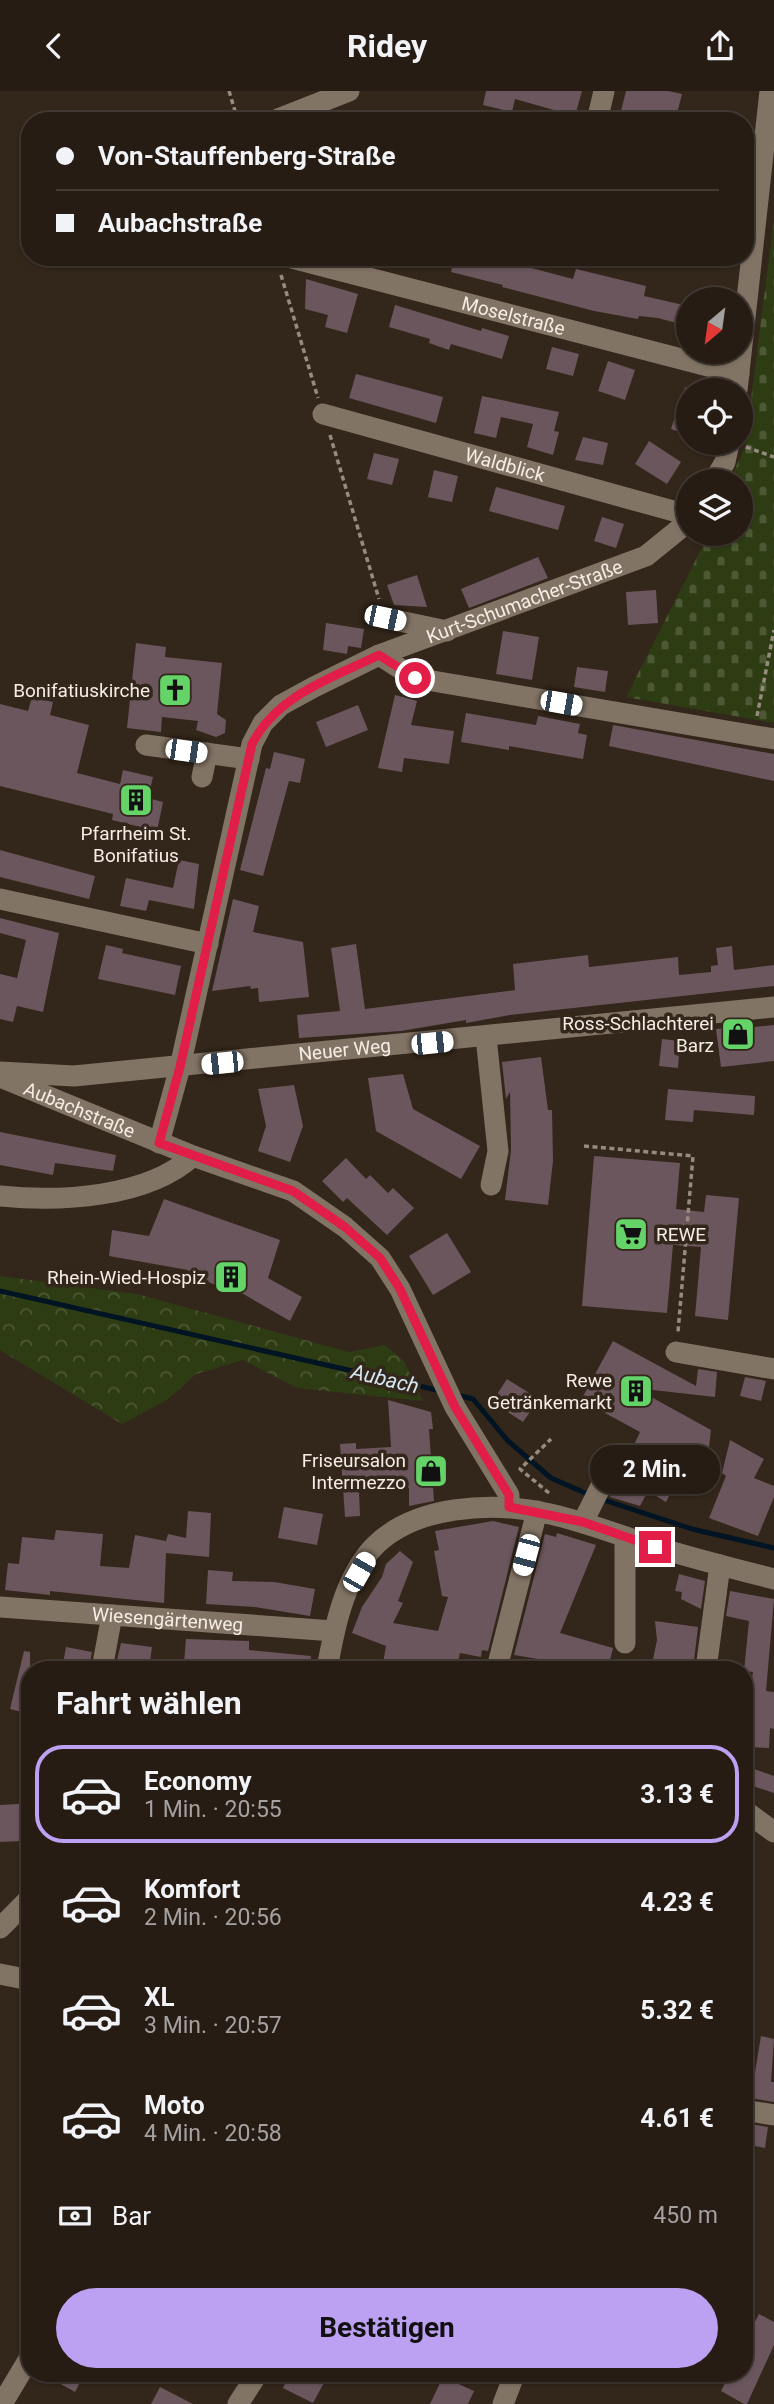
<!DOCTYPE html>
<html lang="de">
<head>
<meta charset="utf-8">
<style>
	body { margin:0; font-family:Roboto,sans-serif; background:#2e251d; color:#f1f3f6; height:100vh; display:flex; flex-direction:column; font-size:26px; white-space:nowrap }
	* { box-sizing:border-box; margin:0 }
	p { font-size:23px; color:#a4a1a0 }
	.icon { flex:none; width:38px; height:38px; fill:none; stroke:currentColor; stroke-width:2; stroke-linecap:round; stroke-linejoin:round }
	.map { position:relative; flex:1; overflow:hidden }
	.sheet { position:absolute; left:21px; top:1570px; width:732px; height:721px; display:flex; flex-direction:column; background:#261c14; border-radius:28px; box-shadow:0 2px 5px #0004,0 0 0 2px #423a34 }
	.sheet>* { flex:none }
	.banner { position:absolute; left:21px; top:21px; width:733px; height:154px; border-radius:28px; box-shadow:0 2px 5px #0004,0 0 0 2px #423a34; display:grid; align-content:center; height:154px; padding:0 35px; background:#261c14 }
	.needle { width:46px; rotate:209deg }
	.tools { position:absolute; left:676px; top:196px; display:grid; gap:14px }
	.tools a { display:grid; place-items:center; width:77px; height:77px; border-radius:50%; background:#261c14; box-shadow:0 2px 5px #0004,0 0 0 2px #423a34; font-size:35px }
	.end { position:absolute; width:32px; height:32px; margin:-16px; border:9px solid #e11d48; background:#fff; box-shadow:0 0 0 4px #fff }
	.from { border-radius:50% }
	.bubble { position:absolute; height:49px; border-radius:24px; background:#261c14; box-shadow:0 2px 5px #0004,0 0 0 2px #423a34; font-size:23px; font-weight:700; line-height:49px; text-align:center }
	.car { position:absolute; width:21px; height:42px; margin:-21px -10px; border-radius:9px; box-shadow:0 0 5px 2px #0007; background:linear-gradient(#fff 24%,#345 0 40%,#fff 0 76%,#345 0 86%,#fff 0) }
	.banner b { display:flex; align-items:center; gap:24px; height:66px; font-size:26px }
	.banner b+b { border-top:2px solid #423a34 }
	.banner i { width:18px; height:18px; background:#f1f3f6 }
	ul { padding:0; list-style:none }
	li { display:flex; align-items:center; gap:21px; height:98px; margin:0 14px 10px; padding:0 21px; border:4px solid transparent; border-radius:28px }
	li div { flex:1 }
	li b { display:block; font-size:26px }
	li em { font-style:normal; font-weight:700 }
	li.active { border-color:#bca0f2 }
	li>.icon { width:63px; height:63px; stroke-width:1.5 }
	h2 { padding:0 35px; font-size:32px; line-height:84px }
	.pay { display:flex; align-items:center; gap:18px; height:77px; padding:0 35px; font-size:26px }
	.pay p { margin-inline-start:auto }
	.primary-button { display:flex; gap:14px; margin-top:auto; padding:14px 35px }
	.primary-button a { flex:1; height:80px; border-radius:42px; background:#bca0f2; color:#111; font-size:28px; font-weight:700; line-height:80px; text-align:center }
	header { display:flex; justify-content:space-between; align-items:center; height:91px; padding:0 35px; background:#261c14; font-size:32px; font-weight:700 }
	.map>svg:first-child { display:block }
</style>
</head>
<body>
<header><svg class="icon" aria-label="back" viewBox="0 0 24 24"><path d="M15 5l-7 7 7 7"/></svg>Ridey<svg class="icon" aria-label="share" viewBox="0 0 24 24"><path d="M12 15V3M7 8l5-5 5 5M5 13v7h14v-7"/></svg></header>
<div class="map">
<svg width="774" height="2313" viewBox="0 0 774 2313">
	<defs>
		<pattern id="forest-crowns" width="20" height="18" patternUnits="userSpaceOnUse" patternTransform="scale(1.75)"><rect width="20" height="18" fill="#2e3c13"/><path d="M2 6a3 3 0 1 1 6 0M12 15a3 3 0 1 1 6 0" fill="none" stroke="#4d5835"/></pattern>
		<pattern id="cemetery-stones" width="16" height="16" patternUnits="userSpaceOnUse" patternTransform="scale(1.75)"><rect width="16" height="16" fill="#2e3c13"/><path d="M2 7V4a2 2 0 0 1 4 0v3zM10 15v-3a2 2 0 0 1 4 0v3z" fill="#4d5835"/></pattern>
	</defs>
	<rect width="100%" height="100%" fill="#33261a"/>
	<polygon fill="url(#forest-crowns)" points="0,1185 137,1203 349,1261 385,1254 404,1270 423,1310 297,1297 243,1269 196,1283 167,1309 122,1333 0,1259"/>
	<polygon fill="url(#cemetery-stones)" points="774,128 774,632 626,606 709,443 740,443 740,390 730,390 745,355"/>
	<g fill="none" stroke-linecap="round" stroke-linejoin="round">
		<g stroke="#001424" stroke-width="5">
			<polyline points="0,1200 441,1300"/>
			<polyline points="457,1304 473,1308 508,1350 551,1387 592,1405"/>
			<polyline points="601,1408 692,1438 774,1457"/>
		</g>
	</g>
	<g fill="#6b565d">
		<polygon points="486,0 582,0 575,25 515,8 512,21 483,14"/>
		<polygon points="626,0 668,0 682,3 675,30 641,30 620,24"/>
		<polygon points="455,166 522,166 520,174 573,188 576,178 646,195 644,205 688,215 688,235 658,227 639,225 638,228 594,220 502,196 503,194 451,181"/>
		<polygon points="306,188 358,203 347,242 325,236 328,224 305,218"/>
		<polygon points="395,214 481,240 482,237 509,245 502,268 451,253 449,259 429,252 430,248 389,236"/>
		<polygon points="552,256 579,263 573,285 546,278"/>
		<polygon points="608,270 635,279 625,309 598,300"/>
		<polygon points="356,283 443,306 436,332 349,307"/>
		<polygon points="685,296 688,297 688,344 671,338"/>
		<polygon points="482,305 559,321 554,340 559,341 553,364 527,356 533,333 501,326 496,347 474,342"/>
		<polygon points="583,346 608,352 603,374 575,369"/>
		<polygon points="649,350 681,371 667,393 635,373"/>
		<polygon points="374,362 399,368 392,394 367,388"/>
		<polygon points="434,379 458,385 452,411 428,406"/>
		<polygon points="496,396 565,415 558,439 489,420"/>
		<polygon points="602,426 624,433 616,457 594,450"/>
		<polygon points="538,466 548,487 469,517 461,498"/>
		<polygon points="417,484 427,516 394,514 387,494"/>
		<polygon points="656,499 658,532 628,534 626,501"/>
		<polygon points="326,532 364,538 361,557 348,555 347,563 323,559"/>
		<polygon points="503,540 539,546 532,589 496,583"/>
		<polygon points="136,552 166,556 165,566 222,572 217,623 226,629 225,642 216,646 196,639 198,630 162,626 161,641 127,637"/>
		<polygon points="577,576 608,580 605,601 574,596"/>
		<polygon points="395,604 417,610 411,634 454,640 449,673 404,667 402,681 378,677"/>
		<polygon points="32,606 53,611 50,624 89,634 77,682 120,693 123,679 153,686 148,707 163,711 157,740 112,729 113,723 0,695 0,613 28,620"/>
		<polygon points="358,614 368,639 326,656 316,631"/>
		<polygon points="466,622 536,634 538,625 580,633 578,642 587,644 583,668 509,655 509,659 461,651"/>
		<polygon points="613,634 774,663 774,690 609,655"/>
		<polygon points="274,661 305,668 300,692 289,690 263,785 240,779 266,677 270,678"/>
		<polygon points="0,759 95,785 89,808 0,786"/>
		<polygon points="179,769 199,773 194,818 149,809 146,820 120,815 126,787 173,797"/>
		<polygon points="233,808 259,815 253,841 303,851 309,906 259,911 258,897 251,898 250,895 212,900"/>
		<polygon points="0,827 59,842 43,921 17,915 13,931 0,928 0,883 17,887 26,849 0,842"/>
		<polygon points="356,853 365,918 515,899 513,873 588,864 589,876 678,866 679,884 711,881 711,875 718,874 716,857 732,855 734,879 774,874 774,895 510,924 466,932 466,929 401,940 299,947 297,924 340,920 331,857"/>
		<polygon points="106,854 123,858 122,862 181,875 175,904 98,888"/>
		<polygon points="754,934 754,936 774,934 774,970 721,976 716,938"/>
		<polygon points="662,948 680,950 678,977 659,975"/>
		<polygon points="541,966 548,1019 552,1019 553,1070 548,1114 505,1109 511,1059 510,1001 506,1008 502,971"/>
		<polygon points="403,983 413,1018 480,1055 461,1088 376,1040 368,987"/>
		<polygon points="294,994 303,1035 290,1071 258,1060 266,1035 258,998"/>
		<polygon points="668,998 755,1005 754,1024 694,1019 693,1031 665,1029"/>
		<polygon points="0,1041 116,1064 113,1080 55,1072 53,1084 0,1074"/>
		<polygon points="594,1065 680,1072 676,1118 704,1121 706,1104 739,1107 728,1229 695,1225 701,1156 673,1154 667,1222 582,1215"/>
		<polygon points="346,1067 366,1088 370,1084 388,1102 393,1097 414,1117 387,1144 347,1107 343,1111 322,1090"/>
		<polygon points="164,1108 280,1149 268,1187 302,1206 290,1230 219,1189 216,1194 187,1183 188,1179 109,1165 112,1139 149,1145"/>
		<polygon points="447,1142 471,1181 433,1204 409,1165"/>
		<polygon points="613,1250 696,1295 698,1278 717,1281 715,1306 635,1297 711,1339 707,1375 690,1365 666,1411 648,1400 640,1415 610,1406 640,1341 581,1309"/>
		<polygon points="745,1286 766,1290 761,1310 740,1305"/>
		<polygon points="507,1288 539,1308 523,1331 492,1311"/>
		<polygon points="388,1309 431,1321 433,1338 429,1338 434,1410 409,1415 409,1397 359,1400 360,1425 345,1426 340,1353 356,1352 356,1358 391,1356"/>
		<polygon points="730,1349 764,1368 754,1387 774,1395 774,1406 758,1445 709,1427 726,1385 722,1382"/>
		<polygon points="284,1416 323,1423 317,1454 278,1447"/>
		<polygon points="188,1420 211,1422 209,1466 166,1462 164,1512 50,1500 50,1504 5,1499 8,1472 19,1473 22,1446 54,1449 56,1439 103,1443 100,1475 129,1477 135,1444 166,1450 168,1443 186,1447"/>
		<polygon points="493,1430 519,1436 488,1560 482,1559 481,1566 460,1562 457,1577 424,1570 423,1578 382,1578 386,1555 352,1542 362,1516 382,1486 386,1473 400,1460 413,1471 398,1510 403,1512 393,1532 438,1540 448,1506 442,1505 434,1460 439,1459 435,1440"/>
		<polygon points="557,1442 596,1454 560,1542 613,1557 608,1578 548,1578 550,1570 514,1564 545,1443 556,1446"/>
		<polygon points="208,1479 233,1481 232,1490 274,1491 315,1498 310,1525 255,1516 206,1513"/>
		<polygon points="679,1483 705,1490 701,1518 681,1508 682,1501 675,1500"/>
		<polygon points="730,1500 774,1508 766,1600 774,1601 774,1638 770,1637 769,1657 745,1656 745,1633 753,1581 744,1580 749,1530 726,1525"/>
		<polygon points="655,1530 698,1536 693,1578 674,1574 673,1578 651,1578 657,1549"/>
		<polygon points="186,1548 249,1550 249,1559 311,1565 310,1578 230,1577 184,1572"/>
		<polygon points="121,1552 152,1556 149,1578 115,1578"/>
		<polygon points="66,1556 92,1561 89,1578 62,1578"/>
		<polygon points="24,1560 30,1561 30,1623 10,1618"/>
		<polygon points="748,1676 774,1685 774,1702 744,1692"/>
		<polygon points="19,1713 22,1750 0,1751 0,1714"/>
		<polygon points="761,1945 774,1948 771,1991 774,1991 774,2011 744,2006 744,1985 754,1987"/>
		<polygon points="744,2032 768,2036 765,2057 744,2053"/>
		<polygon points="759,2223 774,2231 774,2254 747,2313 744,2313 721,2300 730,2282 744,2282 744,2252"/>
		<polygon points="41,2282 85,2282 75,2301"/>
		<polygon points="290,2282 314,2282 326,2288 313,2312 283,2297"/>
		<polygon points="443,2286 474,2300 468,2313 430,2313"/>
		<polygon points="160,2296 193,2313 151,2313"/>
	</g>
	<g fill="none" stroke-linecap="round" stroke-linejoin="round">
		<g stroke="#958b81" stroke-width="3.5" stroke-dasharray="5 3.5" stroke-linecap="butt">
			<polyline points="229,0 238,30"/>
			<polyline points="281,184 318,307"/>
			<polyline points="330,344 379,508"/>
			<polyline points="746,356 774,366"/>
			<polyline points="757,625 774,539"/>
			<polyline points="584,1055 693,1065 678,1241"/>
			<polyline points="549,1402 520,1378 551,1348"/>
		</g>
		<g stroke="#827465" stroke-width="21">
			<polyline points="278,28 349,0"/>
			<polyline points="597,30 604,0"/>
			<path id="s1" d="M288,166l451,117"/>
			<polyline points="737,299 770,0"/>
			<path id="s2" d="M323,323l365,101"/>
			<polyline points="714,390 725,371 729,352"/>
			<polyline points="385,527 447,540"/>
			<polyline points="379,564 415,587 774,648"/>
			<polyline points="146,654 249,668"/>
			<polyline points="202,686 207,662"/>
			<polyline points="0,808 208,853"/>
			<polyline points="486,946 498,1060 491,1094"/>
			<path id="s3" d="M0,981l74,4 700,-69"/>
			<path id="s4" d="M0,986l193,79 100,35 52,36 35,31 20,31 55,118 54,88v12"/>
			<path id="s5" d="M159,1052l21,-76 72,-323 11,-21 18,-18 33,-18 65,-32 267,-99 42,-34"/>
			<path d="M0,1105c60,6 147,2 193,-40"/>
			<polyline points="676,1261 774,1278"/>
			<polyline points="583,1431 600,1397"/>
			<path id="s6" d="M0,1516l334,24"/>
			<polyline points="625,1552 625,1446"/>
			<polyline points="497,1577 537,1420"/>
			<polyline points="102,1578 112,1524"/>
			<path d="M327,1578c7,-39 16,-86 43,-118 41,-47 124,-50 180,-37 36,8 71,22 106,33 39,12 79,22 118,32"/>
			<polyline points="706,1578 720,1474"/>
			<polyline points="744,1719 774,1741"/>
			<polyline points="0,1837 30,1807"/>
			<polyline points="0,1883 30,1889"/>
			<polyline points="744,2019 774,2024"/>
			<polyline points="2,2313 30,2266"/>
			<polyline points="238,2313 258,2282"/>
			<polyline points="503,2313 515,2282"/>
		</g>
	</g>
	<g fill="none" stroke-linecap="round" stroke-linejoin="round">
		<path stroke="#e11d48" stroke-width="9" d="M415,587l-36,-23c-47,23 -102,40 -127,89l-72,323 -21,76 134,48 52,36 35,31 20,31 55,118 54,88v12l74,15 72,25"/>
	</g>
	<defs>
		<g id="church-square" transform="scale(1.75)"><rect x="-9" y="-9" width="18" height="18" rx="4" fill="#64d468" stroke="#33261a"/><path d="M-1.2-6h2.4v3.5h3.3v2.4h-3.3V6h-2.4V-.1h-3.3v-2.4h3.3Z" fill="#111"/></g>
		<g id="building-square" transform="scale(1.75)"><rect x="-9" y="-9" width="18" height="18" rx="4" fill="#64d468" stroke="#33261a"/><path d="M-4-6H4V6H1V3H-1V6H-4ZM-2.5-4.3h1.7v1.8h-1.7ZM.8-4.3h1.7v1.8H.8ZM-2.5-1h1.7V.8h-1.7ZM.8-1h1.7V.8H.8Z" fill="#111"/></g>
		<g id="shop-square" transform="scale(1.75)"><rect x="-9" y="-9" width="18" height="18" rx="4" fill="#64d468" stroke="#33261a"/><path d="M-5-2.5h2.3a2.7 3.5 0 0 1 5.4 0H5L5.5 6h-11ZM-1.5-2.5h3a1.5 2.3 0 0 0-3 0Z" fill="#111"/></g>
		<g id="supermarket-square" transform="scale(1.75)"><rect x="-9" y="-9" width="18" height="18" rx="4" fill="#64d468" stroke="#33261a"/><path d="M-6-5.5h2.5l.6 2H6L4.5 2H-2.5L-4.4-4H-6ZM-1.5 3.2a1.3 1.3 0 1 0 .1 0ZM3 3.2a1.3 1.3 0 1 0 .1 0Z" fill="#111"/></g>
	</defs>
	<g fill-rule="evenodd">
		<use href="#church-square" x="175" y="599"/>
		<use href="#building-square" x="136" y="709"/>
		<use href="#shop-square" x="738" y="943"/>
		<use href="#supermarket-square" x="631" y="1143"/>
		<use href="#building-square" x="231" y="1186"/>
		<use href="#building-square" x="636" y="1300"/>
		<use href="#shop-square" x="431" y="1380"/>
	</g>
	<g text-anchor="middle" stroke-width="7" stroke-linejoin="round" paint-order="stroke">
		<g font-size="19" fill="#f5ede5" stroke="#33261a">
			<text dy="7" stroke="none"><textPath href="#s1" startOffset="233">Moselstraße</textPath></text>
			<text dy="7" stroke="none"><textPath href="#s2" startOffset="189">Waldblick</textPath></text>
			<text dy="7" stroke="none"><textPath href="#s5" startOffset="724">Kurt-Schumacher-Straße</textPath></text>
			<text dy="7" stroke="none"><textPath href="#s3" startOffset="346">Neuer Weg</textPath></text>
			<text dy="7" stroke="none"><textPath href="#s4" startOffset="86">Aubachstraße</textPath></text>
			<text dy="7" stroke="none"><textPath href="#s6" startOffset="168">Wiesengärtenweg</textPath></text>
		</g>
		<g font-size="19" fill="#f5ede5" stroke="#33261a" text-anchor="end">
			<text x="150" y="606">Bonifatiuskirche</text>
			<text x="136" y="749" text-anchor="middle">Pfarrheim St.<tspan x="136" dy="22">Bonifatius</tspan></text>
			<text x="714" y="939">Ross-Schlachterei<tspan x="714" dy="22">Barz</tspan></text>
			<text x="656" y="1150" text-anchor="start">REWE</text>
			<text x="206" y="1193">Rhein-Wied-Hospiz</text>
			<text x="612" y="1296">Rewe<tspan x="612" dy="22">Getränkemarkt</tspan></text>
			<text x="406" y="1376">Friseursalon<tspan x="406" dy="22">Intermezzo</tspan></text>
		</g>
		<g font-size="21" font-style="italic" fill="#d3e7f5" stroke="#33261a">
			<text transform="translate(385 1288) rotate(13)" y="7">Aubach</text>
		</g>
	</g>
</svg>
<div class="tools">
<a><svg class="needle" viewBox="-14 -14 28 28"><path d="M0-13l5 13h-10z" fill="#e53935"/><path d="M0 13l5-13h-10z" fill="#a4a1a0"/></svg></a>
<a><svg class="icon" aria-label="locate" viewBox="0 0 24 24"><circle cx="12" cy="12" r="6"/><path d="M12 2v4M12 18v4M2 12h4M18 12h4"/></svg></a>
<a><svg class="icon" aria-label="layers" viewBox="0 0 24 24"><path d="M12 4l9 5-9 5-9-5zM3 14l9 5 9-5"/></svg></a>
</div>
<i class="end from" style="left:415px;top:587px"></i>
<i class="end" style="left:655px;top:1456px"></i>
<div class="bubble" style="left:590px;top:1354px;width:130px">2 Min.</div>
<i class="car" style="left:385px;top:527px;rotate:102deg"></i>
<i class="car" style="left:561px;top:612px;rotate:100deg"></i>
<i class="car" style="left:186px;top:660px;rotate:98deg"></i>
<i class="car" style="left:432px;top:952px;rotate:84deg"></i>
<i class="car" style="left:222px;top:972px;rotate:264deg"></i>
<i class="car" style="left:526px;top:1464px;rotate:195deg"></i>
<i class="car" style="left:359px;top:1481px;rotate:30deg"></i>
<div class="banner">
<b><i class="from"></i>Von-Stauffenberg-Straße</b>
<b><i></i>Aubachstraße</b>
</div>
<section class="sheet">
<h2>Fahrt wählen</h2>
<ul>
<li class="active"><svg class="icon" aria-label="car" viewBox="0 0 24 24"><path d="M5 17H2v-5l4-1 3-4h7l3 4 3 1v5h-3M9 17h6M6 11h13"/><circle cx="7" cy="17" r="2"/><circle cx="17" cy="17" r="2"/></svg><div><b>Economy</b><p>1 Min. · 20:55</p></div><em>3.13 €</em></li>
<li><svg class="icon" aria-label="car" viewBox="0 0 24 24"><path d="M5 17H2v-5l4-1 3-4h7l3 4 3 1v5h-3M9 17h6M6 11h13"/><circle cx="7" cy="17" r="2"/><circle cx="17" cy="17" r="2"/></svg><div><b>Komfort</b><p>2 Min. · 20:56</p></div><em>4.23 €</em></li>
<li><svg class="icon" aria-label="car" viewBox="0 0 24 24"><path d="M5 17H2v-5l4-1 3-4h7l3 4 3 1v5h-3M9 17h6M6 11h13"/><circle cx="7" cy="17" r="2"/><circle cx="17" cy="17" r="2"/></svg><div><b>XL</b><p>3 Min. · 20:57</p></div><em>5.32 €</em></li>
<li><svg class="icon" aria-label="car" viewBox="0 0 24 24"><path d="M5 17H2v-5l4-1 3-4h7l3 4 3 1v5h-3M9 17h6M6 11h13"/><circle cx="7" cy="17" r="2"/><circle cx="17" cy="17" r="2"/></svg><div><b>Moto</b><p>4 Min. · 20:58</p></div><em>4.61 €</em></li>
</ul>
<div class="pay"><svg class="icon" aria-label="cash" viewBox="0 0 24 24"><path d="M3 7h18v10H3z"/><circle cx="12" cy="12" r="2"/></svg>Bar<p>450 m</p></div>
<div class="primary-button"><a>Bestätigen</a></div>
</section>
</div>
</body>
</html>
